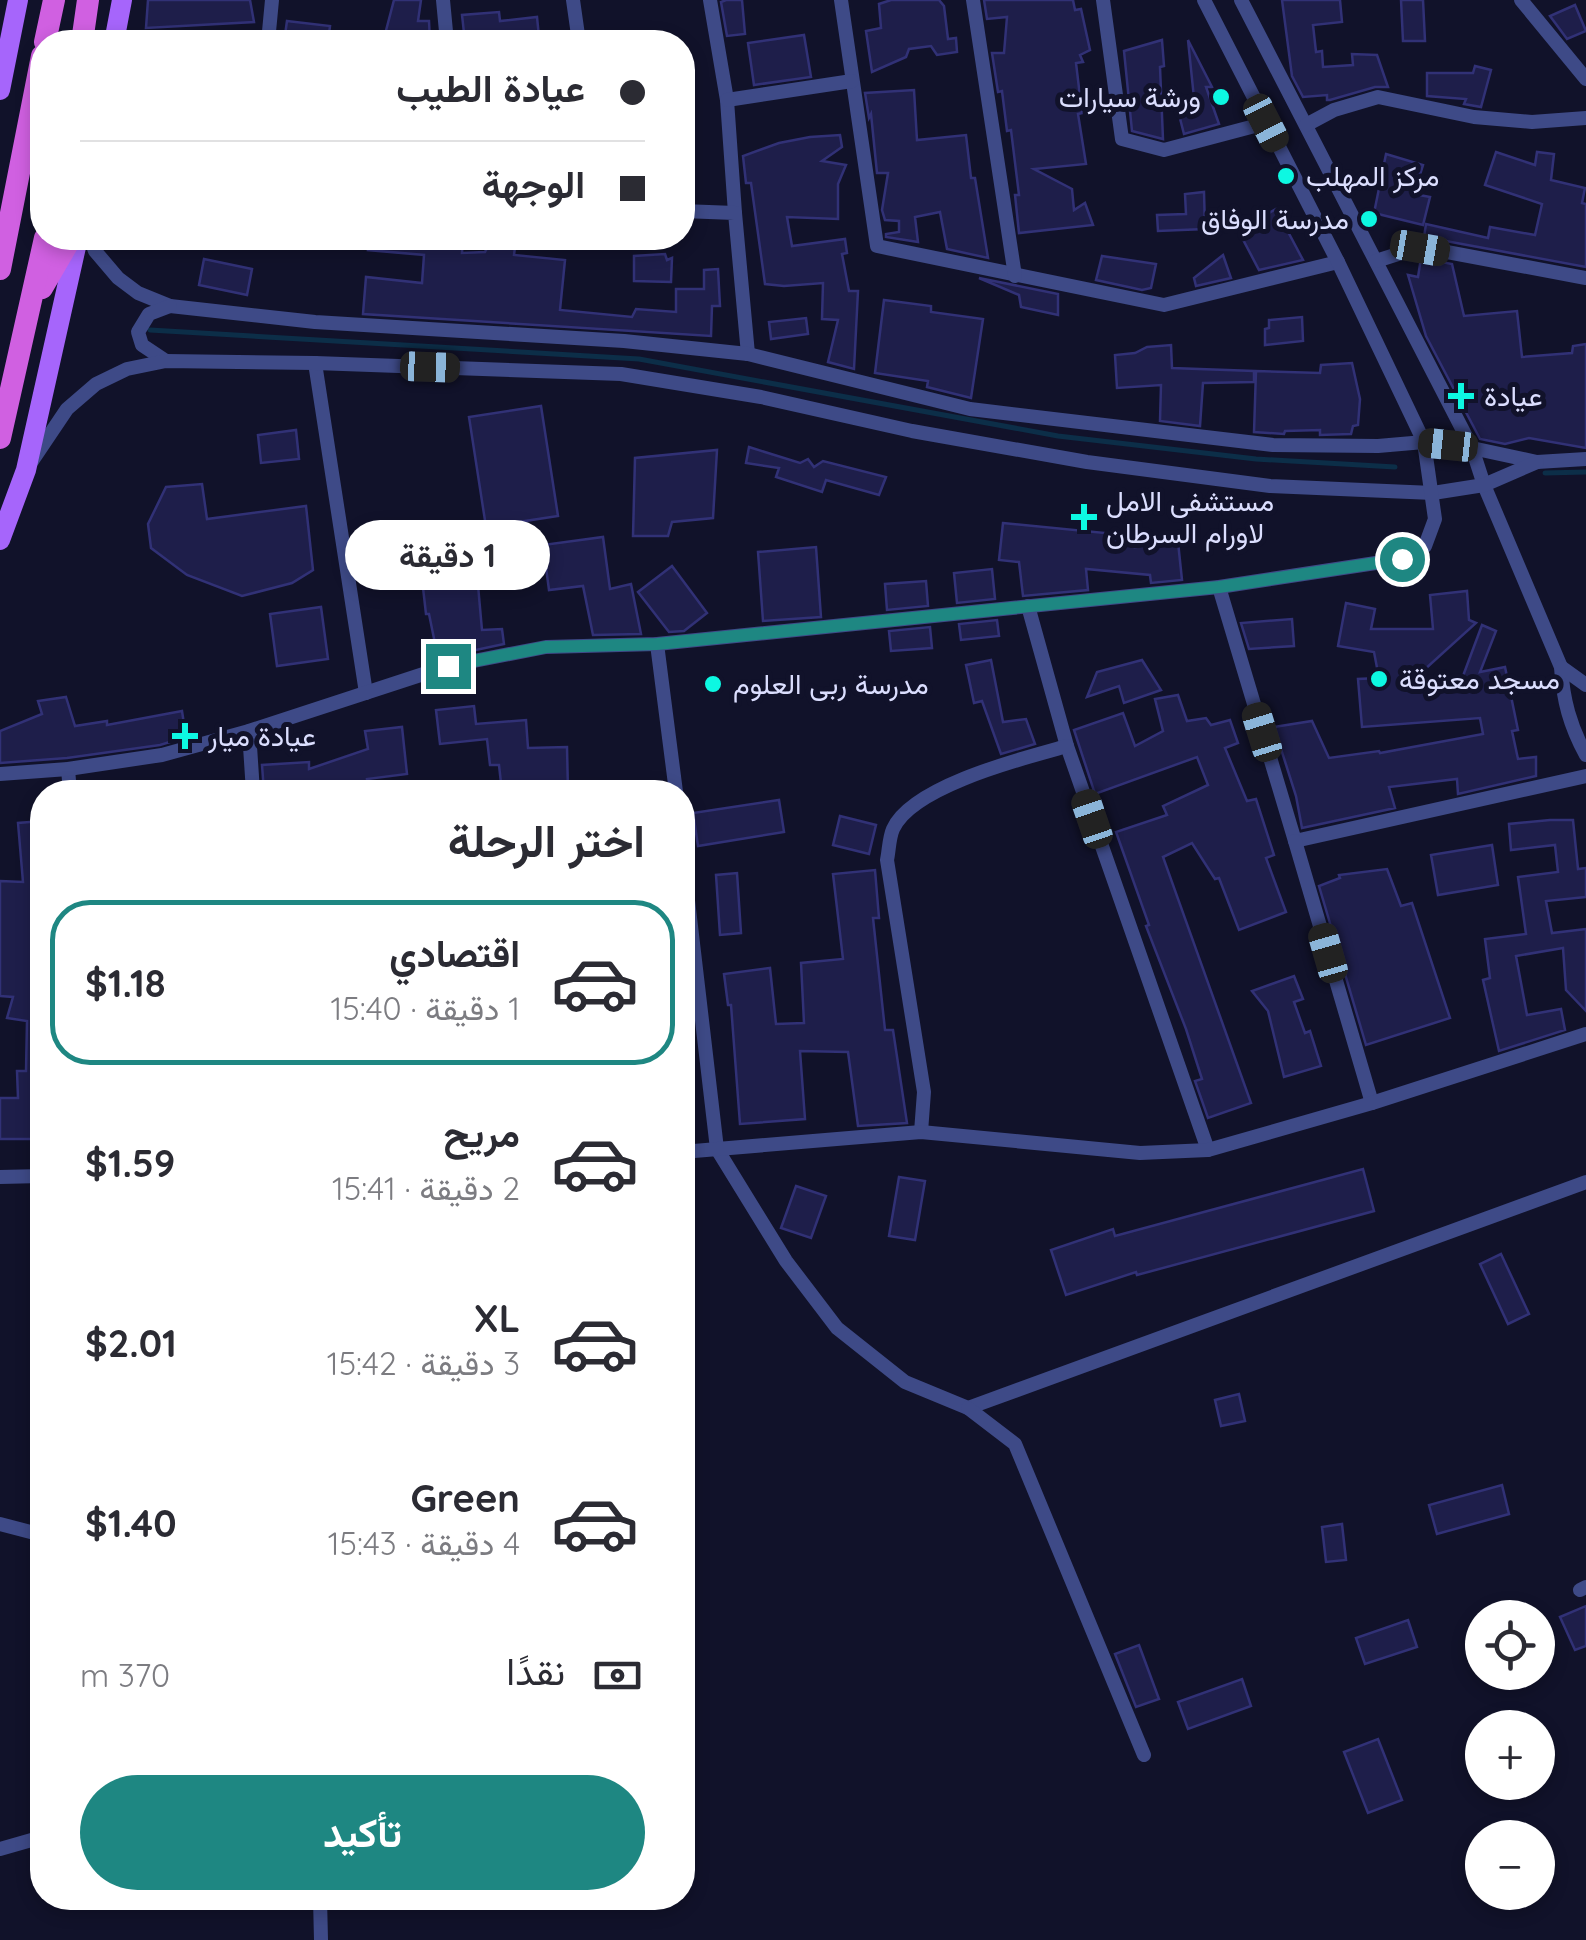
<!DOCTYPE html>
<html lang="ar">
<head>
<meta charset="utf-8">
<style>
	body { margin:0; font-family:Quicksand,Vazirmatn,sans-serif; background:#f2f2f3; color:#2b2b33; direction:rtl; height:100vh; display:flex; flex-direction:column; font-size:38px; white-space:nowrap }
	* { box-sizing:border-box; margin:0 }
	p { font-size:32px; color:#7c7c81 }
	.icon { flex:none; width:55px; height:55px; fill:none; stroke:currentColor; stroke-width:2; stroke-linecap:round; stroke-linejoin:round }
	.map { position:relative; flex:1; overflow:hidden; direction:ltr }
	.details { position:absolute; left:30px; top:780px; width:665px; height:1130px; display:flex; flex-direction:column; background:#fff; border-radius:40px; box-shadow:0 5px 15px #0003; direction:rtl }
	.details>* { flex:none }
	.top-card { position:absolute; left:30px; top:30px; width:665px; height:220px; border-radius:40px; box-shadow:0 5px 15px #0003; direction:rtl; display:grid; align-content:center; height:220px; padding:0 50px; background:#fff }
	.fabs { position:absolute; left:1465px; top:1600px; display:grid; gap:20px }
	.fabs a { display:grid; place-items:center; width:90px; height:90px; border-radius:50%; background:#fff; box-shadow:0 5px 15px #0003; font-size:50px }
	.end { position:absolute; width:45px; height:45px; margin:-22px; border:12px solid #1e8782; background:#fff; box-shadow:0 0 0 5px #fff }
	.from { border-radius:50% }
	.bubble { position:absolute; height:70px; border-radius:35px; background:#fff; box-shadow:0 5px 15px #0003; font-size:32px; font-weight:700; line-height:70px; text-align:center; direction:rtl }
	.car { position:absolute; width:30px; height:60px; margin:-30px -15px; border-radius:12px; box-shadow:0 0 8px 2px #0007; background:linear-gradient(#222 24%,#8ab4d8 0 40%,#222 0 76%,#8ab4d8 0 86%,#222 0) }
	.top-card b { display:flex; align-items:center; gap:35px; height:95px; font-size:38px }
	.top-card b+b { border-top:2px solid #e1e1e2 }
	.top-card i { width:25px; height:25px; background:#2b2b33 }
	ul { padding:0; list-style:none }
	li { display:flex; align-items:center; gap:30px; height:165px; margin:0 20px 15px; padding:0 30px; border:5px solid transparent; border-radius:40px }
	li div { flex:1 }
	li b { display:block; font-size:38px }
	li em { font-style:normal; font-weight:700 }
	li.active { border-color:#1e8782 }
	li>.icon { width:90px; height:90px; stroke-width:1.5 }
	h2 { padding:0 50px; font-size:45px; line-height:120px }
	.pay { display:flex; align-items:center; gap:25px; height:110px; padding:0 50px; font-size:38px }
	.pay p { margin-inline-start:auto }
	.cta { display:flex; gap:20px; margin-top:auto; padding:20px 50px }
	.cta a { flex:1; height:115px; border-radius:60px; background:#1e8782; color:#fff; font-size:40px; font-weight:700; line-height:115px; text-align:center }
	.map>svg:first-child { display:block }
</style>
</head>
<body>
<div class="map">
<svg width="1586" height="1940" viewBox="0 0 1586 1940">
	<rect width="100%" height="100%" fill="#11122a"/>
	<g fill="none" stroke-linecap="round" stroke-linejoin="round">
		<g stroke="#0c2e48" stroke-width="5">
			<polyline points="150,330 639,359 1058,436 1256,459 1395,467"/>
			<polyline points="1545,473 1586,472"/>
		</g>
	</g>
	<g fill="#1e1e4a" stroke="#313176" stroke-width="2.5">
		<polygon points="148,0 250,0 254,22 146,28"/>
		<polygon points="394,0 421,0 418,21 429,21 430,42 383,42"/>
		<polygon points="726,0 742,0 745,34 727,36 721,2"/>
		<polygon points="891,0 939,0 944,6 948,39 956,38 957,52 937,55 931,46 909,49 906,57 872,72 866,31 881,28 879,4"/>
		<polygon points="984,0 1073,0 1075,10 1081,9 1090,50 1080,55 1083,62 1076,63 1082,113 1078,114 1086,164 1034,169 1072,189 1074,210 1085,203 1093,225 1019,233 1015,195 1019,195 1011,130 1007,131 1002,91 998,92 992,53 1004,53 1007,17 987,19"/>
		<polygon points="1282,0 1340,0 1342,22 1313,25 1316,52 1322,51 1323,67 1353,65 1352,54 1377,55 1388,87 1375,87 1330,100 1327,100 1327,95 1303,97 1292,76"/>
		<polygon points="1401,0 1423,0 1425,41 1403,41"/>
		<polygon points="1575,5 1586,31 1567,39 1550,16"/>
		<polygon points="499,12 500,21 537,17 539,37 521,39 521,42 465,42 462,15"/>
		<polygon points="287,21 330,26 328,42 284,42"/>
		<polygon points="804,35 811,77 754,85 748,43"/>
		<polygon points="1162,40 1164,66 1160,67 1163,139 1132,131 1124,51"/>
		<polygon points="1188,40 1212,87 1206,87 1219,124 1184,134 1175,99 1194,98"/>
		<polygon points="1475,66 1491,70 1481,107 1464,104 1466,99 1427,96 1427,73 1473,73"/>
		<polygon points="914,90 917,140 966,135 971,178 975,178 988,258 947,249 940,212 915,217 918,242 886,237 886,234 899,232 899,221 885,220 882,210 888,173 877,173 871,114 869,118 865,93"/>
		<polygon points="840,135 842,147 822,161 846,165 838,184 838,219 787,217 792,246 845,239 847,253 842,254 849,291 858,291 854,369 828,362 838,320 822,319 823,283 784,286 765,284 751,183 746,183 743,156 779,143 810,137"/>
		<polygon points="1496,152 1535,165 1537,152 1554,154 1551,180 1585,188 1582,203 1586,204 1586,267 1424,237 1426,224 1488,238 1490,227 1535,235 1542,204 1485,185"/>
		<polygon points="1386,154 1423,165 1414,194 1430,197 1423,225 1374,213"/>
		<polygon points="1204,192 1205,229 1158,231 1157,215 1186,214 1185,194"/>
		<polygon points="1276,209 1303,260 1259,270 1238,230"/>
		<polygon points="370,238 463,238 462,253 485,252 489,244 515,247 514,255 565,260 560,310 632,317 636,309 676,312 676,289 704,289 704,270 718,269 720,306 712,306 711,336 363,314 366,277 422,283 424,255 368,250"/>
		<polygon points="665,254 667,260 672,258 671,282 634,281 634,256"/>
		<polygon points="1223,255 1231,278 1196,286 1194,278"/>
		<polygon points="1102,256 1156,264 1151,288 1142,290 1096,280"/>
		<polygon points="1421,258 1452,264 1464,316 1517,311 1522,357 1572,353 1573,346 1586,344 1586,448 1529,438 1505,444 1480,439 1426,336 1408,275 1418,277"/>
		<polygon points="204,259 252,269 247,295 199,285"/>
		<polygon points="979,278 1058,294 1058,315 1021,307 1019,295"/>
		<polygon points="884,300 931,306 931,312 983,319 971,398 927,387 928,381 875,373"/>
		<polygon points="1302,317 1303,341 1265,345 1265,329 1269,328 1269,320"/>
		<polygon points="806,318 808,334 771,339 769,322"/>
		<polygon points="1171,345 1172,368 1254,371 1254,382 1203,383 1200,426 1160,421 1161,385 1117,388 1115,355 1135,353 1147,347"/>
		<polygon points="1352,363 1360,399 1358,425 1353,426 1351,434 1320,435 1320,430 1285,431 1284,434 1254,432 1256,371 1320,373 1321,365"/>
		<polygon points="541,406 558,516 486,527 469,417"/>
		<polygon points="296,430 299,459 261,463 258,435"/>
		<polygon points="749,447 800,463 808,459 814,467 823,461 886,477 879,495 826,480 822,492 776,477 779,468 746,463"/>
		<polygon points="717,450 713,518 672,522 668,536 633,536 635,458"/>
		<polygon points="202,484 207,519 306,506 313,570 292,583 242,596 187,575 151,548 148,524 166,487"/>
		<polygon points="1003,523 1136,536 1135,547 1178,542 1182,580 1151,583 1150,575 1086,569 1088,590 1023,596 1019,562 999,560"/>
		<polygon points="603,537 610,589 631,584 641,634 593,635 583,586 549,590 543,545"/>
		<polygon points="816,547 821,617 763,621 758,552"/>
		<polygon points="672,566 707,613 684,631 669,632 638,592"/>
		<polygon points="992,569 995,599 957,603 954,573"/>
		<polygon points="477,574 482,630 502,629 504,644 438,658 429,614 426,614 422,579"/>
		<polygon points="926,581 928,606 887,610 885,584"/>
		<polygon points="1467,591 1469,620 1476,623 1413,680 1463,676 1482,625 1496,631 1480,672 1505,667 1518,730 1512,731 1518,759 1536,757 1536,776 1458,794 1457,779 1389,787 1395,808 1302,828 1296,796 1274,727 1312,721 1329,758 1379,751 1380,753 1483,734 1480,718 1362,727 1358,679 1379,678 1374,652 1338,646 1346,603 1375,609 1371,629 1433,629 1430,595"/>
		<polygon points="321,607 328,659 277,666 270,614"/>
		<polygon points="1292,619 1294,646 1249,649 1241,623"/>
		<polygon points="997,620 999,636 961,640 959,624"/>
		<polygon points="930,627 932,648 891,651 889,631"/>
		<polygon points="991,660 1003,722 1026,719 1035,744 1001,754 982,701 974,703 966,665"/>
		<polygon points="1142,660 1161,690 1124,703 1119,686 1087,697 1097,672"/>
		<polygon points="1178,695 1187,721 1206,718 1211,725 1230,720 1238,743 1225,748 1247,801 1256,799 1274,855 1266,858 1286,912 1239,930 1219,878 1215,879 1192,843 1163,857 1251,1103 1208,1118 1195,1081 1202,1079 1186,1029 1146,926 1149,925 1116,832 1167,815 1163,806 1208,785 1197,757 1095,794 1074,730 1123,713 1135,746 1163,731 1155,699"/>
		<polygon points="66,697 75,726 107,721 107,725 182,711 186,737 160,745 67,758 0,763 0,731 42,714 38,701"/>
		<polygon points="474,706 476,724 526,720 528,748 567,747 568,792 502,792 499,765 490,765 487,739 440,744 436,710"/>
		<polygon points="402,727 407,774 367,779 368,790 360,792 264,792 262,765 309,762 309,769 368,749 365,731"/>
		<polygon points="779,800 784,832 698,846 693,813"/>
		<polygon points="840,816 876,825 869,854 833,845"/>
		<polygon points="1550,820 1573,820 1578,869 1586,868 1586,897 1546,901 1552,933 1586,929 1586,1011 1566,990 1563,948 1516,956 1527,1015 1561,1009 1565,1030 1499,1051 1483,980 1490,978 1485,939 1526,934 1518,877 1558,872 1555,845 1511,850 1509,824"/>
		<polygon points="42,821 42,1139 0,1139 0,1098 18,1098 17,1071 26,1071 27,1021 7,1018 13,997 0,996 0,881 23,882 18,823"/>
		<polygon points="1492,845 1498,885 1438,895 1431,855"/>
		<polygon points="1387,869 1401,906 1412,903 1450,1018 1366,1045 1319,886 1340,878 1339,875"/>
		<polygon points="875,870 879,918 873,918 885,1030 893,1030 907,1123 858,1126 848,1052 800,1051 805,1119 740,1124 731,1005 728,1005 724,974 770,968 776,1024 804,1023 801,963 843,959 833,874"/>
		<polygon points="737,873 741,933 720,935 716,875"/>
		<polygon points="1294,976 1303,999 1294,1002 1305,1033 1310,1031 1321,1066 1284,1077 1268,1011 1252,991"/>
		<polygon points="1363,1169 1374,1211 1137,1275 1136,1272 1066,1295 1051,1250 1113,1229 1115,1236"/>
		<polygon points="899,1177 925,1181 915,1240 889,1236"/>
		<polygon points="796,1186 826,1196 811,1238 781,1228"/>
		<polygon points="1501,1254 1529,1314 1508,1324 1480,1264"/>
		<polygon points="1239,1394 1245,1421 1221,1426 1215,1400"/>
		<polygon points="1502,1485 1509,1514 1437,1534 1429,1505"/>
		<polygon points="1342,1524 1346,1560 1326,1562 1322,1527"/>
		<polygon points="1586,1606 1586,1646 1575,1650 1560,1617"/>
		<polygon points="1408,1620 1417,1647 1365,1664 1356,1638"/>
		<polygon points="1139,1645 1159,1699 1136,1707 1115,1654"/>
		<polygon points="1242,1679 1251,1706 1188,1729 1178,1702"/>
		<polygon points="1378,1739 1402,1800 1368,1813 1344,1752"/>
	</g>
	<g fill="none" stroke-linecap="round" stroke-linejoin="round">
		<g stroke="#3e4a87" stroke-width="14">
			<polyline points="443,0 447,42"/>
			<polyline points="573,0 579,42"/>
			<polyline points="710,0 727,100 735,213"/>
			<polyline points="841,0 877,246 1164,305 1338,262"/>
			<polyline points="973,0 1015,276"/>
			<polyline points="1103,0 1122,139 1164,150 1266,123"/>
			<path d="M1241,0l231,448 12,37 77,182c2,33 9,59 25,88"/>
			<polyline points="1521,0 1586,79"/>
			<polyline points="268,42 272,0"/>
			<polyline points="727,100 852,81"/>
			<polyline points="1306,125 1334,110 1378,97 1474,117 1532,122 1586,118"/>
			<polyline points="682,211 735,213 748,354"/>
			<polyline points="90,238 95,251 118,278 138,293 170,306 315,322 624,341 748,354 970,409 1273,445 1378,446 1424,442 1472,448 1537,462 1586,459"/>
			<polyline points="1376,261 1420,247 1586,278"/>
			<polyline points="166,361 142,345 138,332 149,314 170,306"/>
			<polyline points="315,363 366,693"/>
			<polyline points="32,461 67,409 96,384 127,369 166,361 315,363 621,374 761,397 912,431 1087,462 1270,486 1433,493 1484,485 1537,462"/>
			<polyline points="1219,587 1295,841 1586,776"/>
			<polyline points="1028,606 1067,746 1208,1150"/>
			<polyline points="657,644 676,792"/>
			<polyline points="1561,667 1586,685"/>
			<polyline points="249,731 253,792"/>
			<polyline points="68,769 70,792"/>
			<polyline points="0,774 68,769 162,755 249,731 448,666 546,647 657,644 1219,587 1402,559 1425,546 1435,519 1424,442 1338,262 1204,0"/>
			<polyline points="1295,841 1372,1103"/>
			<polyline points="682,849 717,1149 786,1261 837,1328 905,1382 968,1408 1586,1182"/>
			<path d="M921,1132l3,-40 -37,-232c2,-9 2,-22 6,-31 19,-43 131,-71 174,-83"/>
			<polyline points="682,1152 921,1132 1140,1153 1208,1150 1372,1103 1586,1034"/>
			<polyline points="0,1177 42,1176"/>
			<polyline points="968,1408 1015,1444 1144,1755"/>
			<polyline points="0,1524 42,1535"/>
			<polyline points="1580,1590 1586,1587"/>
			<polyline points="0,1849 42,1837"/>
			<polyline points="320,1898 321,1940"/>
		</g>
		<g stroke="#a665fb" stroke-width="20">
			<polyline points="114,42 122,0"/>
			<polyline points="0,90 18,0"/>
			<polyline points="0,540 26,470 78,238"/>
		</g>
		<g stroke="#d060e1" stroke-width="22">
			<polyline points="45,42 54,0"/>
			<polyline points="82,42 88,0"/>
			<polyline points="0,269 42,56"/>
			<polyline points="42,288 71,238"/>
			<polyline points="0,438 45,238"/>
		</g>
	</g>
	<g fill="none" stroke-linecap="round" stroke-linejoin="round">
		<polyline stroke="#1e8782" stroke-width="12" points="448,666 546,647 657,644 1219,587 1402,559"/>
	</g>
	<g fill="#0df8e2" stroke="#11122a" stroke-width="4">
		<circle cx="1221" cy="97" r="10"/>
		<circle cx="1286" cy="176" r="10"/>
		<circle cx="1369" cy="219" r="10"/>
		<path d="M1456 381h10v10h10v10h-10v10h-10v-10h-10v-10h10z"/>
		<path d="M1079 502h10v10h10v10h-10v10h-10v-10h-10v-10h10z"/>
		<circle cx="1379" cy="679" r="10"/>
		<circle cx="713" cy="684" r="10"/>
		<path d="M180 721h10v10h10v10h-10v10h-10v-10h-10v-10h10z"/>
	</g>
	<g text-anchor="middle" stroke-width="10" stroke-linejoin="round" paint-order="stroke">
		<g font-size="28" fill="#dbdefe" stroke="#11122a" text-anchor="start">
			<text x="1201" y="107" text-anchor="end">ورشة سيارات</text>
			<text x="1306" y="186">مركز المهلب</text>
			<text x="1349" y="229" text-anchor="end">مدرسة الوفاق</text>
			<text x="1484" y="406">عيادة</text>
			<text x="1106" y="511">مستشفى الامل<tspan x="1106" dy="32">لاورام السرطان</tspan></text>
			<text x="1399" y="689">مسجد معتوقة</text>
			<text x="733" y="694">مدرسة ربى العلوم</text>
			<text x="208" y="746">عيادة ميار</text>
		</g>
	</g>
</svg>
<div class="fabs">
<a><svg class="icon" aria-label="locate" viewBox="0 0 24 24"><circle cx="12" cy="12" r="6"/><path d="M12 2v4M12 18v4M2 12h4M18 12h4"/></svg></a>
<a>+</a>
<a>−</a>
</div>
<i class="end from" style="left:1402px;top:559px"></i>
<i class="end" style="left:448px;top:666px"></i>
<div class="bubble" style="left:345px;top:520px;width:205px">1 دقيقة</div>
<i class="car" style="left:1266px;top:123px;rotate:153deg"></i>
<i class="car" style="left:1420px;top:248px;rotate:100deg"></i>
<i class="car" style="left:430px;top:367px;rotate:92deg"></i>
<i class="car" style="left:1448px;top:445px;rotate:276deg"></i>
<i class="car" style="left:1262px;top:732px;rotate:343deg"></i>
<i class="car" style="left:1092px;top:819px;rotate:341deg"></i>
<i class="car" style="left:1328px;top:953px;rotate:344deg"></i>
<div class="top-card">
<b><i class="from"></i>عيادة الطيب</b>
<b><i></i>الوجهة</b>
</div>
<section class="details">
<h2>اختر الرحلة</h2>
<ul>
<li class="active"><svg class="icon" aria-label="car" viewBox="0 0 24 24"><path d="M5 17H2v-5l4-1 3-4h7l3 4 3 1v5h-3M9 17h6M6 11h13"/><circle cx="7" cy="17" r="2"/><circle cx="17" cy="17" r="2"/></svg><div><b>اقتصادي</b><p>1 دقيقة · 15:40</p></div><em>$1.18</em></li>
<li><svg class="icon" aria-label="car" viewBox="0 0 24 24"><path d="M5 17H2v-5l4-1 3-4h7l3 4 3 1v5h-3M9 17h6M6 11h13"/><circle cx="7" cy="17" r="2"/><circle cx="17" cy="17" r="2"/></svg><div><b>مريح</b><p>2 دقيقة · 15:41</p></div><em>$1.59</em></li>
<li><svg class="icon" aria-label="car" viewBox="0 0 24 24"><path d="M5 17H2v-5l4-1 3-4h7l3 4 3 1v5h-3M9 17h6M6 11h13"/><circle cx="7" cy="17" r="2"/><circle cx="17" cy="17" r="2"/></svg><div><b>XL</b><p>3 دقيقة · 15:42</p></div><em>$2.01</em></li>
<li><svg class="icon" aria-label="car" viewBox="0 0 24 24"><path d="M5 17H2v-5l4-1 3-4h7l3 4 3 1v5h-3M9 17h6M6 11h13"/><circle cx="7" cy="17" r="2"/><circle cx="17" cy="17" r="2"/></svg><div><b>Green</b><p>4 دقيقة · 15:43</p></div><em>$1.40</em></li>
</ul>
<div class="pay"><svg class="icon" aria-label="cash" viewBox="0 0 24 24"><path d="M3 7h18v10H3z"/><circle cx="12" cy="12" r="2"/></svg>نقدًا<p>370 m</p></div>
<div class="cta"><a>تأكيد</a></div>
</section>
</div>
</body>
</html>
